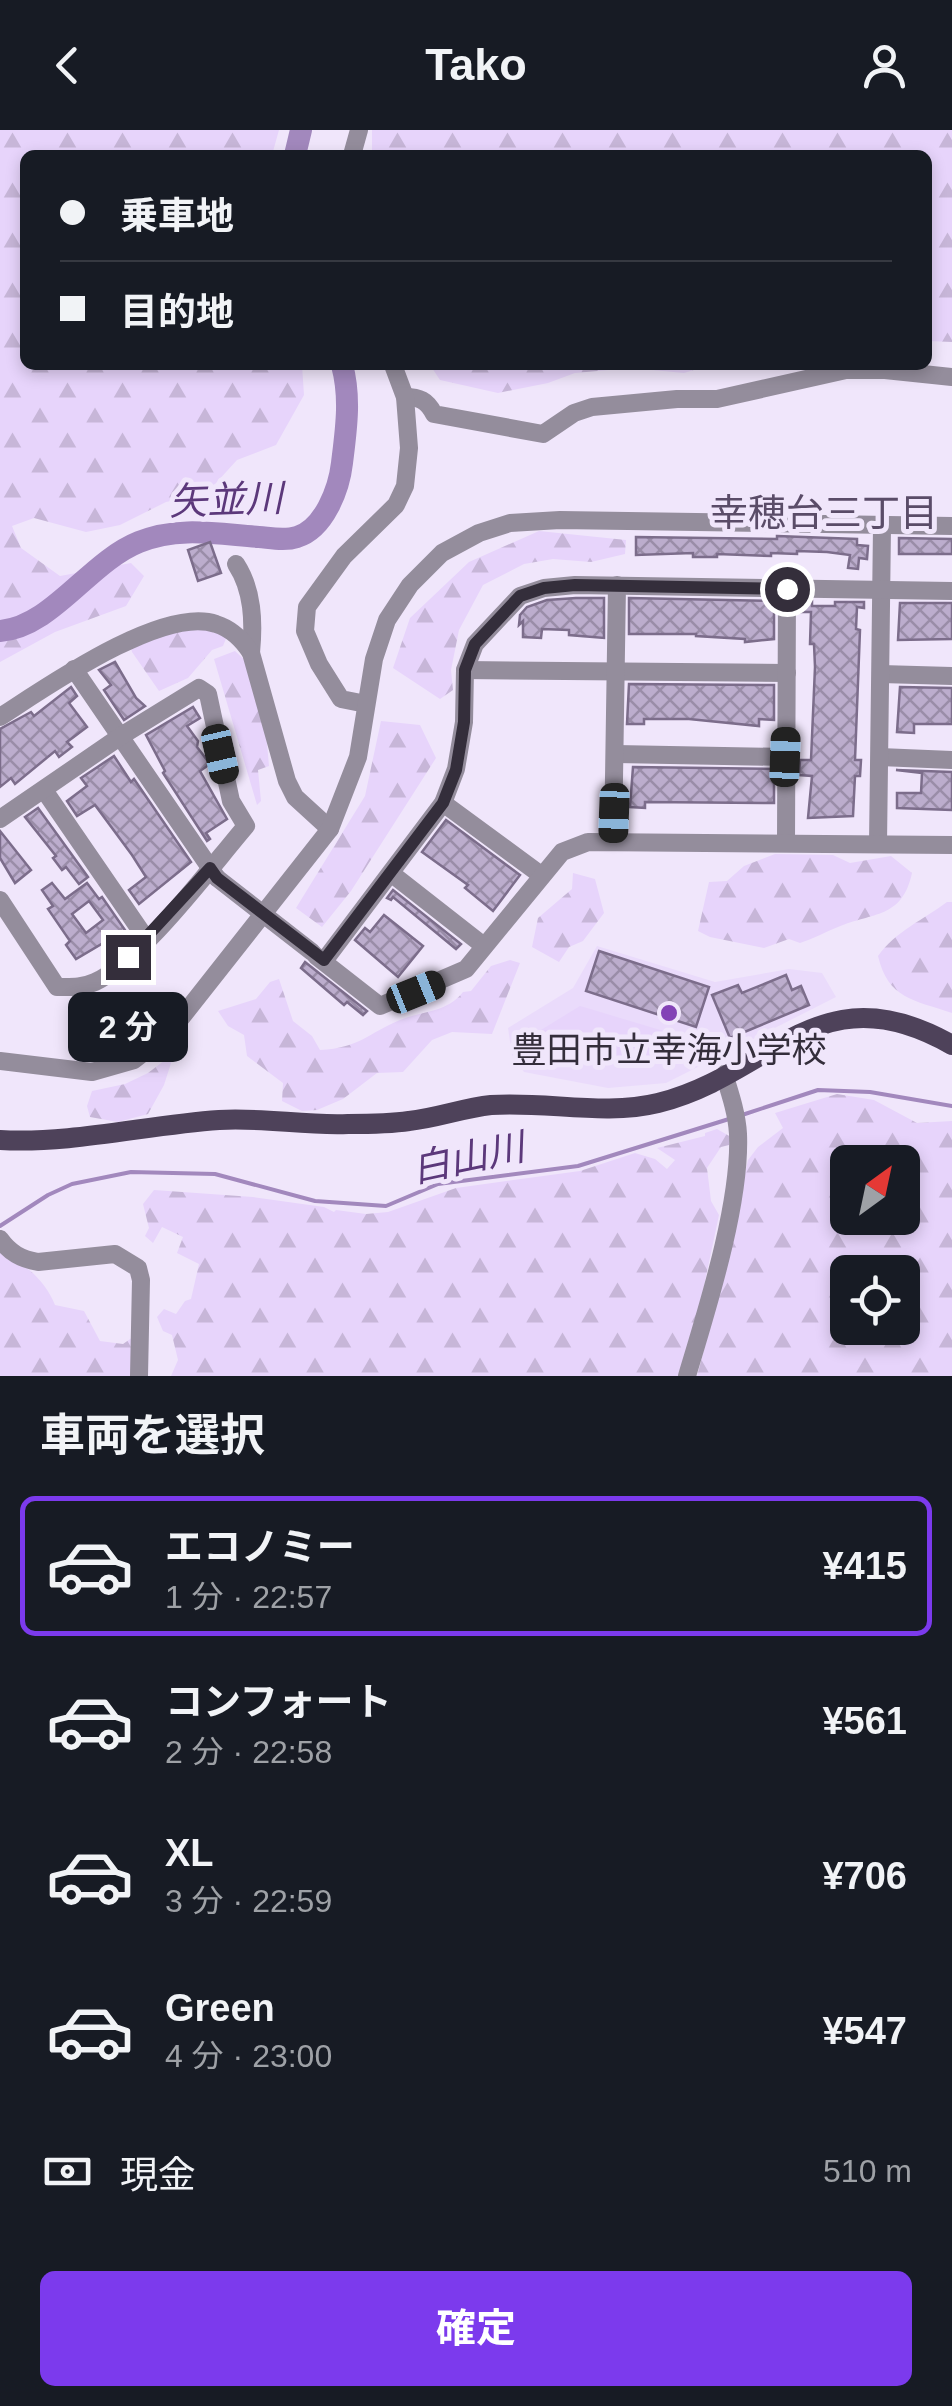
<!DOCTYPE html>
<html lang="ja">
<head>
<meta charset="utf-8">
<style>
	body { margin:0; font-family:Helvetica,"Noto Sans JP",sans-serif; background:#242831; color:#f1f3f6; height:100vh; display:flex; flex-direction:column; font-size:38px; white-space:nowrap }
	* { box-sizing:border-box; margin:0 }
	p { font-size:32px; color:#9ea1a6 }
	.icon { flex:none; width:55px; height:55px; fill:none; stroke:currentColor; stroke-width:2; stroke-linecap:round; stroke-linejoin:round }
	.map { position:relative; height:1246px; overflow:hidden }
	.sheet { display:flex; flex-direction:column; background:#171b24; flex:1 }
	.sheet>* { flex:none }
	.banner { position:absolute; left:20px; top:20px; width:912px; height:220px; border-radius:15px; box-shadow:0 5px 15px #0003; display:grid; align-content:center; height:220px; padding:0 40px; background:#171b24 }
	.needle { width:65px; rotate:33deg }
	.fabs { position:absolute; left:830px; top:1015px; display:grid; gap:20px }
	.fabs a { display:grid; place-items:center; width:90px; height:90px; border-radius:15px; background:#171b24; box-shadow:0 5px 15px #0003; font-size:50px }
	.end { position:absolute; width:45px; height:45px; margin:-22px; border:12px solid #342e3b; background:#fff; box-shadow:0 0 0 5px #fff }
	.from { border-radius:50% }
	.bubble { position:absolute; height:70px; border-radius:15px; background:#171b24; box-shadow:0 5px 15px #0003; font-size:32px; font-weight:700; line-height:70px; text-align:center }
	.car { position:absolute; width:30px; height:60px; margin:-30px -15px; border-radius:12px; box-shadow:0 0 8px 2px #0007; background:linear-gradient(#222 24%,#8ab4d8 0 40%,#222 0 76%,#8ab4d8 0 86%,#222 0) }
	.banner b { display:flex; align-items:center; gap:35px; height:95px; font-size:38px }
	.banner b+b { border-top:2px solid #363941 }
	.banner i { width:25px; height:25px; background:#f1f3f6 }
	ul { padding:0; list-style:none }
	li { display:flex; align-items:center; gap:30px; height:140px; margin:0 20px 15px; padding:0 20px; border:5px solid transparent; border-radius:15px }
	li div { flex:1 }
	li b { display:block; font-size:38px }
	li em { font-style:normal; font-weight:700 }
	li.active { border-color:#7c3aed }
	li>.icon { width:90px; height:90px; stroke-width:1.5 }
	h2 { padding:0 40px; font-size:45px; line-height:120px }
	.pay { display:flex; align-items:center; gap:25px; height:110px; padding:0 40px; font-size:38px }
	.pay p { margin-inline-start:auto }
	.cta { display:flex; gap:20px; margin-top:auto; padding:20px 40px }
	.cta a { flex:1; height:115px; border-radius:15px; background:#7c3aed; color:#fff; font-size:40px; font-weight:700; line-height:115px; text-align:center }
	header { display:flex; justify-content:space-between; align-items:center; height:130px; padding:0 40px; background:#171b24; font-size:45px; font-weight:700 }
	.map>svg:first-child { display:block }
</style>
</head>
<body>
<header><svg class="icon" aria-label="back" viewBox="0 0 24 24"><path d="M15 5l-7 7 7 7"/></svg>Tako<svg class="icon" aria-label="person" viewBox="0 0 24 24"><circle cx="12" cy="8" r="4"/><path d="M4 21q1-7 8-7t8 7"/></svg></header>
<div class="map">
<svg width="952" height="1246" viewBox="0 0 952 1246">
	<defs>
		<pattern id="forest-firs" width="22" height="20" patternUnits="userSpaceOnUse" patternTransform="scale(2.5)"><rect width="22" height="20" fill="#e7d4fb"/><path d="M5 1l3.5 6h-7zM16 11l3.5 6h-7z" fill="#c7b6d8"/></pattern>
		<pattern id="building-cross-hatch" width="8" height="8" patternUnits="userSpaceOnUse" patternTransform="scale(2.5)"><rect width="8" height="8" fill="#bcadcd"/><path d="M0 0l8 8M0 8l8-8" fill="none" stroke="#9a8da8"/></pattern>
	</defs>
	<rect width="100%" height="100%" fill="#f0e6fb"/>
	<polygon fill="#eadbfb" points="597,816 715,852 789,839 822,843 836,867 666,953 608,958 524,942 512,925 508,898 573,858"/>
	<polygon fill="#e7d4fb" points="580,876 667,902 682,917 657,931 610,928 550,913 541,900"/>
	<g fill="url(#forest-firs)" fill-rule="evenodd">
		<polygon points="0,0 279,0 272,25 25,25 25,235 302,235 304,265 276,315 237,330 206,364 166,372 120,395 86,402 34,388 12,396 21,418 60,446 131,433 144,446 126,476 55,502 0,532"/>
		<polygon points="372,0 952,0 952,212 928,211 928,25 372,25"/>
		<polygon points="430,235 710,235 684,243 631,238 575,243 548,253 498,263 440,250"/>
		<polygon points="539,401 626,410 625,424 591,432 553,429 524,434 483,455 459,500 451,540 453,560 440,569 393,538 410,488 469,432"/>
		<polygon points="178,488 227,506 223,516 212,520 188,548 159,561 132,522 129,510"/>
		<polygon points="235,521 247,532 266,602 269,636 258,640 261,671 257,675 214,529"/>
		<polygon points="381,591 420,595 436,628 351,761 322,797 296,778 365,666"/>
		<path d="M775,724l58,1 17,8 41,-7 21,17c-10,46 -39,39 -74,54 -13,5 -25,12 -38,16l-11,-4 -25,9 -54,-11 -12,-6 11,-49 18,-1 17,-15z"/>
		<polygon points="573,743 595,749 604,783 583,811 569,817 559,832 532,817 538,788 572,759"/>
		<path d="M947,772h5v111c-38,-13 -64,-14 -74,-57 18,-25 45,-36 69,-54z"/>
		<path d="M510,830l10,3 -28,71 -40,-2 -20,8 -29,32 -26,1 -34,26 -26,11 -15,1 -20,-10 1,-18 -36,-27 -3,-21 -16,-9 -10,-15 38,-12 14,-17 9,-3 14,42 19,15 8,14c40,-2 48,-17 80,-30 25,-10 46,-7 63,-28l8,-1 20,-25z"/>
		<polygon points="169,927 172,930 164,955 148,984 118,992 90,987 87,976 92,961 125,954 148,943"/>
		<path d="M837,964l37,6 43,23 35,-2v255h-255l17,-63 34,-153 10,-13 25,-19 -8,-15zM848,1032h54v56h-54zM848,1142h54v56h-54z"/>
		<polygon points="717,999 731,1007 729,1015 721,1017 707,1038 711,1071 719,1085 700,1175 679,1246 171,1246 178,1230 172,1205 163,1201 157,1187 164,1179 176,1184 185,1171 191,1169 199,1134 177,1123 183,1107 162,1097 153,1113 145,1106 149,1098 143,1074 154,1060 253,1067 324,1077 334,1082 336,1080 366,1084 388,1082 456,1058 580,1041 635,1023 655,1029 667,1039 675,1030 657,1018 705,1006 705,1003"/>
		<path d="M0,1123c24,9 45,27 55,52l29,6 16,30 23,3 10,-7 1,39h-134z"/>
	</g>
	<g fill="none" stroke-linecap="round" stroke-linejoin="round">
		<g stroke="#a288bd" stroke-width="4">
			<polyline points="742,985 818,960 870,962 952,976"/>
			<polyline points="0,1096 48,1065 72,1054 131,1042 215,1044 315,1071 386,1076 438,1054 578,1036 729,989"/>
		</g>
		<g stroke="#a288bd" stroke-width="22">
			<polyline points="295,25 301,0"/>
			<path d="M0,501c52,-4 89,-69 139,-89 40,-16 78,-8 120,-5 12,1 26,4 38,0 27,-8 42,-48 45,-74 4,-33 9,-65 0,-98"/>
		</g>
	</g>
	<g fill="url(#building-cross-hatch)" stroke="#7c6d8b" stroke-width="2.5" fill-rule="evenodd">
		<polygon points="777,406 857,409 857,415 868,416 867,429 859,428 858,439 848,438 850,425 827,422 797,421 797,424 771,423 771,426 717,424 717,427 693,427 693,423 636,425 636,407 777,409"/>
		<polygon points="899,408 952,409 952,424 899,424"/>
		<polygon points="210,412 221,443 198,451 188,420"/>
		<polygon points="576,468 604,468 604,508 569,505 569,500 542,499 541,508 523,507 523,491 519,495 520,485 527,477 547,470"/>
		<polygon points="629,468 774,471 774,509 745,512 745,509 696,506 696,504 629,504"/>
		<polygon points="799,471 812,471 812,476 835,476 835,472 864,472 864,478 857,477 856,499 860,500 855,630 861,630 860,646 855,646 853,686 808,688 812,646 799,645 800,630 811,630 815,537 814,514 810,514 811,482 799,482"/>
		<polygon points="900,473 952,473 952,509 898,510"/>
		<polygon points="115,532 136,568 145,576 124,590 104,560 111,555 99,540"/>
		<polygon points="629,554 774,555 774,590 759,589 759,596 689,589 644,589 644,594 627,594"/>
		<polygon points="71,557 77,566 69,573 87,597 67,612 72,617 59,627 55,621 15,654 11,648 0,657 0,599 31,582 34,586"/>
		<polygon points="900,557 952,558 952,594 914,594 914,603 897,602"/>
		<polygon points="193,577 200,588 187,596 198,611 197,617 210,634 200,641 227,689 206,703 210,709 207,711 163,643 165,641 146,605"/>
		<polygon points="114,626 131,652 134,649 191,732 139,774 129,760 146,747 132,725 95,675 77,686 67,671 87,656 81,648"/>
		<polygon points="633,637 774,639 774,673 645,672 645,678 630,677"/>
		<polygon points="896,640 952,642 952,680 897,678 897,663 921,663 922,643"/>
		<polygon points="38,678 88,747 79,754 66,737 62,740 53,728 56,726 25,687"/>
		<polygon points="446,690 520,745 493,781 465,758 468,755 422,722"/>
		<polygon points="0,701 31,740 15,753 0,728"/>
		<path d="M52,753l13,16 22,-16 12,16 3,-2 23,33 -49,29 -10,-14 4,-4 -22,-32 5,-3 -11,-16zM89,771l14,19 -17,13 -14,-19z"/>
		<polygon points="393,760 461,814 456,819 393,767 391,770 387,768"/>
		<polygon points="384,785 423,816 398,847 355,810 365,798 370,802"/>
		<polygon points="599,821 709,857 696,897 586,861"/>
		<polygon points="305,832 367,881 363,885 347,872 344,875 301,838"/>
		<polygon points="786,845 792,860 801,856 809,875 730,908 712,865 738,855 742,863"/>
	</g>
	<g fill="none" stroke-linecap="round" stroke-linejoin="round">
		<g stroke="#948d9c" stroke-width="18">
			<polyline points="352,25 359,0"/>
			<path d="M405,267c14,0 22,3 29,17l109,20 31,-21 18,-6 85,-8h40l129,-29h39l67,7"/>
			<path d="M236,434c17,26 18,58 15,89"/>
			<polyline points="74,539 217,748"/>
			<polyline points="465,540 787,543"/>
			<polyline points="881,544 952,546"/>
			<polyline points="366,574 341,569 319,534 305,501 307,477 344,426 396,375 405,356 409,318 405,267 393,235"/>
			<path d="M0,587c45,-29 163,-112 216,-93 16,5 26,15 35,29l36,128 8,16 35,32"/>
			<polyline points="616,624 785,627"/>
			<polyline points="880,627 952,630"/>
			<polyline points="44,660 147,810"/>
			<polyline points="443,673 541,745"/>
			<path d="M0,689l121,-83 78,-48 9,6 23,107 15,25c-36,42 -104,134 -151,156 -13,6 -25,5 -38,5l-57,-87"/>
			<polyline points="613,712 617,455"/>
			<polyline points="786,713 787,459"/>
			<polyline points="878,714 882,397"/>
			<polyline points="392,744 484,816"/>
			<polyline points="316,826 380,876 466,839 562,722 588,712 952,715"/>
			<polyline points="324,831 443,673 456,639 464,592 465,540 475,514 520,466 544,458 575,455 952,461"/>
			<polyline points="0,931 92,942 134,930 170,902 330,699 358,627 374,529 387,490 410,455 442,423 479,403 510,393 560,390 952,396"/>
			<path d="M0,1109c10,14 21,20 38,23l77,-8 23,14 3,12 -2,96"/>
			<path d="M687,1246c20,-67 54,-173 51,-242 -1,-20 -8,-41 -14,-60"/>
		</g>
		<path stroke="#4e425a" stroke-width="20" d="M0,1010c73,4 146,-15 219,-20 43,-3 86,6 129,4 20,0 41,0 61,-3 28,-3 54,-13 82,-16 55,-4 114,11 167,-2 116,-29 161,-134 294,-58"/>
		<polyline stroke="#948d9c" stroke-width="18" points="217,748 312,822"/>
	</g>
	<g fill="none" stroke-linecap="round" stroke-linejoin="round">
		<polyline stroke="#342e3b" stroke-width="12" points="128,827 210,738 217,748 324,830 443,673 456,640 464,592 465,540 475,514 520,466 544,458 575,455 787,459"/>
	</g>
	<circle fill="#8342b6" stroke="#f0e6fb" stroke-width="4" cx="669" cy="883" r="10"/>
	<g text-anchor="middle" stroke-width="10" stroke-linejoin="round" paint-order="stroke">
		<g font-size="35" fill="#342e3b" stroke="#f0e6fb">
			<text x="669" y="932">豊田市立幸海小学校</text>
		</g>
		<g font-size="38" font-style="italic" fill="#5c387b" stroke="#f0e6fb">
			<text transform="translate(226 370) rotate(-2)" y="13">矢並川</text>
			<text transform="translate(468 1028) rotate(-12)" y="13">白山川</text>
		</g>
		<g font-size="38" fill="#5a4c68" stroke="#f0e6fb">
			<text x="824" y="396">幸穂台三丁目</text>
		</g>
	</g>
</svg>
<div class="fabs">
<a><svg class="needle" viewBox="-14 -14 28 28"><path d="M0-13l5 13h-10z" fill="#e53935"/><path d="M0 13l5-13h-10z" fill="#9ea1a6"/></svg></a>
<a><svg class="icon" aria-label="locate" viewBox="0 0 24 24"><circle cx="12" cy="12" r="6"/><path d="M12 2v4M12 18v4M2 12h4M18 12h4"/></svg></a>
</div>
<i class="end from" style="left:787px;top:459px"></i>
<i class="end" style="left:128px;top:827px"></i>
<div class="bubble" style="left:68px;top:862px;width:120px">2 分</div>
<i class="car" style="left:220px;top:624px;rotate:167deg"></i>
<i class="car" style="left:785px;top:627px;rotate:2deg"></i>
<i class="car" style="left:614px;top:683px;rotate:182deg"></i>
<i class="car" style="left:416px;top:862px;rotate:68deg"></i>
<div class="banner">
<b><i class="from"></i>乗車地</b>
<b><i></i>目的地</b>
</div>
</div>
<section class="sheet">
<h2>車両を選択</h2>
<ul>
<li class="active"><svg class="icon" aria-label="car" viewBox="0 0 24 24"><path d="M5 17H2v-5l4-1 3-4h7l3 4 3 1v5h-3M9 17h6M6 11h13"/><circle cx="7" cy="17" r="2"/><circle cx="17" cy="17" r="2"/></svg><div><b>エコノミー</b><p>1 分 · 22:57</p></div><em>¥415</em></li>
<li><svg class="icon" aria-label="car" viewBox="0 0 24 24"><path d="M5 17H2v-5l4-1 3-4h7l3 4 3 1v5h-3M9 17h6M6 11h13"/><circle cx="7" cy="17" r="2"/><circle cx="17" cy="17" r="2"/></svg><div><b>コンフォート</b><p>2 分 · 22:58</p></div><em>¥561</em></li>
<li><svg class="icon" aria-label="car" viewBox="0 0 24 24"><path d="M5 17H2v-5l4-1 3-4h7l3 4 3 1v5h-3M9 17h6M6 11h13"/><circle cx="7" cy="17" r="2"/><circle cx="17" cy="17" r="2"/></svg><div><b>XL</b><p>3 分 · 22:59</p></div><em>¥706</em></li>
<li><svg class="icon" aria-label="car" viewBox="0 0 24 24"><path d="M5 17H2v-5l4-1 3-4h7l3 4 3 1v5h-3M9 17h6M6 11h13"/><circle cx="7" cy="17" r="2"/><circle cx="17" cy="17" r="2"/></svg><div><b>Green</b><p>4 分 · 23:00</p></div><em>¥547</em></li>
</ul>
<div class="pay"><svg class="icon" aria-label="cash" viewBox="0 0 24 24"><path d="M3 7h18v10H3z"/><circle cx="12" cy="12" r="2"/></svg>現金<p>510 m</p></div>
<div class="cta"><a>確定</a></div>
</section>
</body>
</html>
